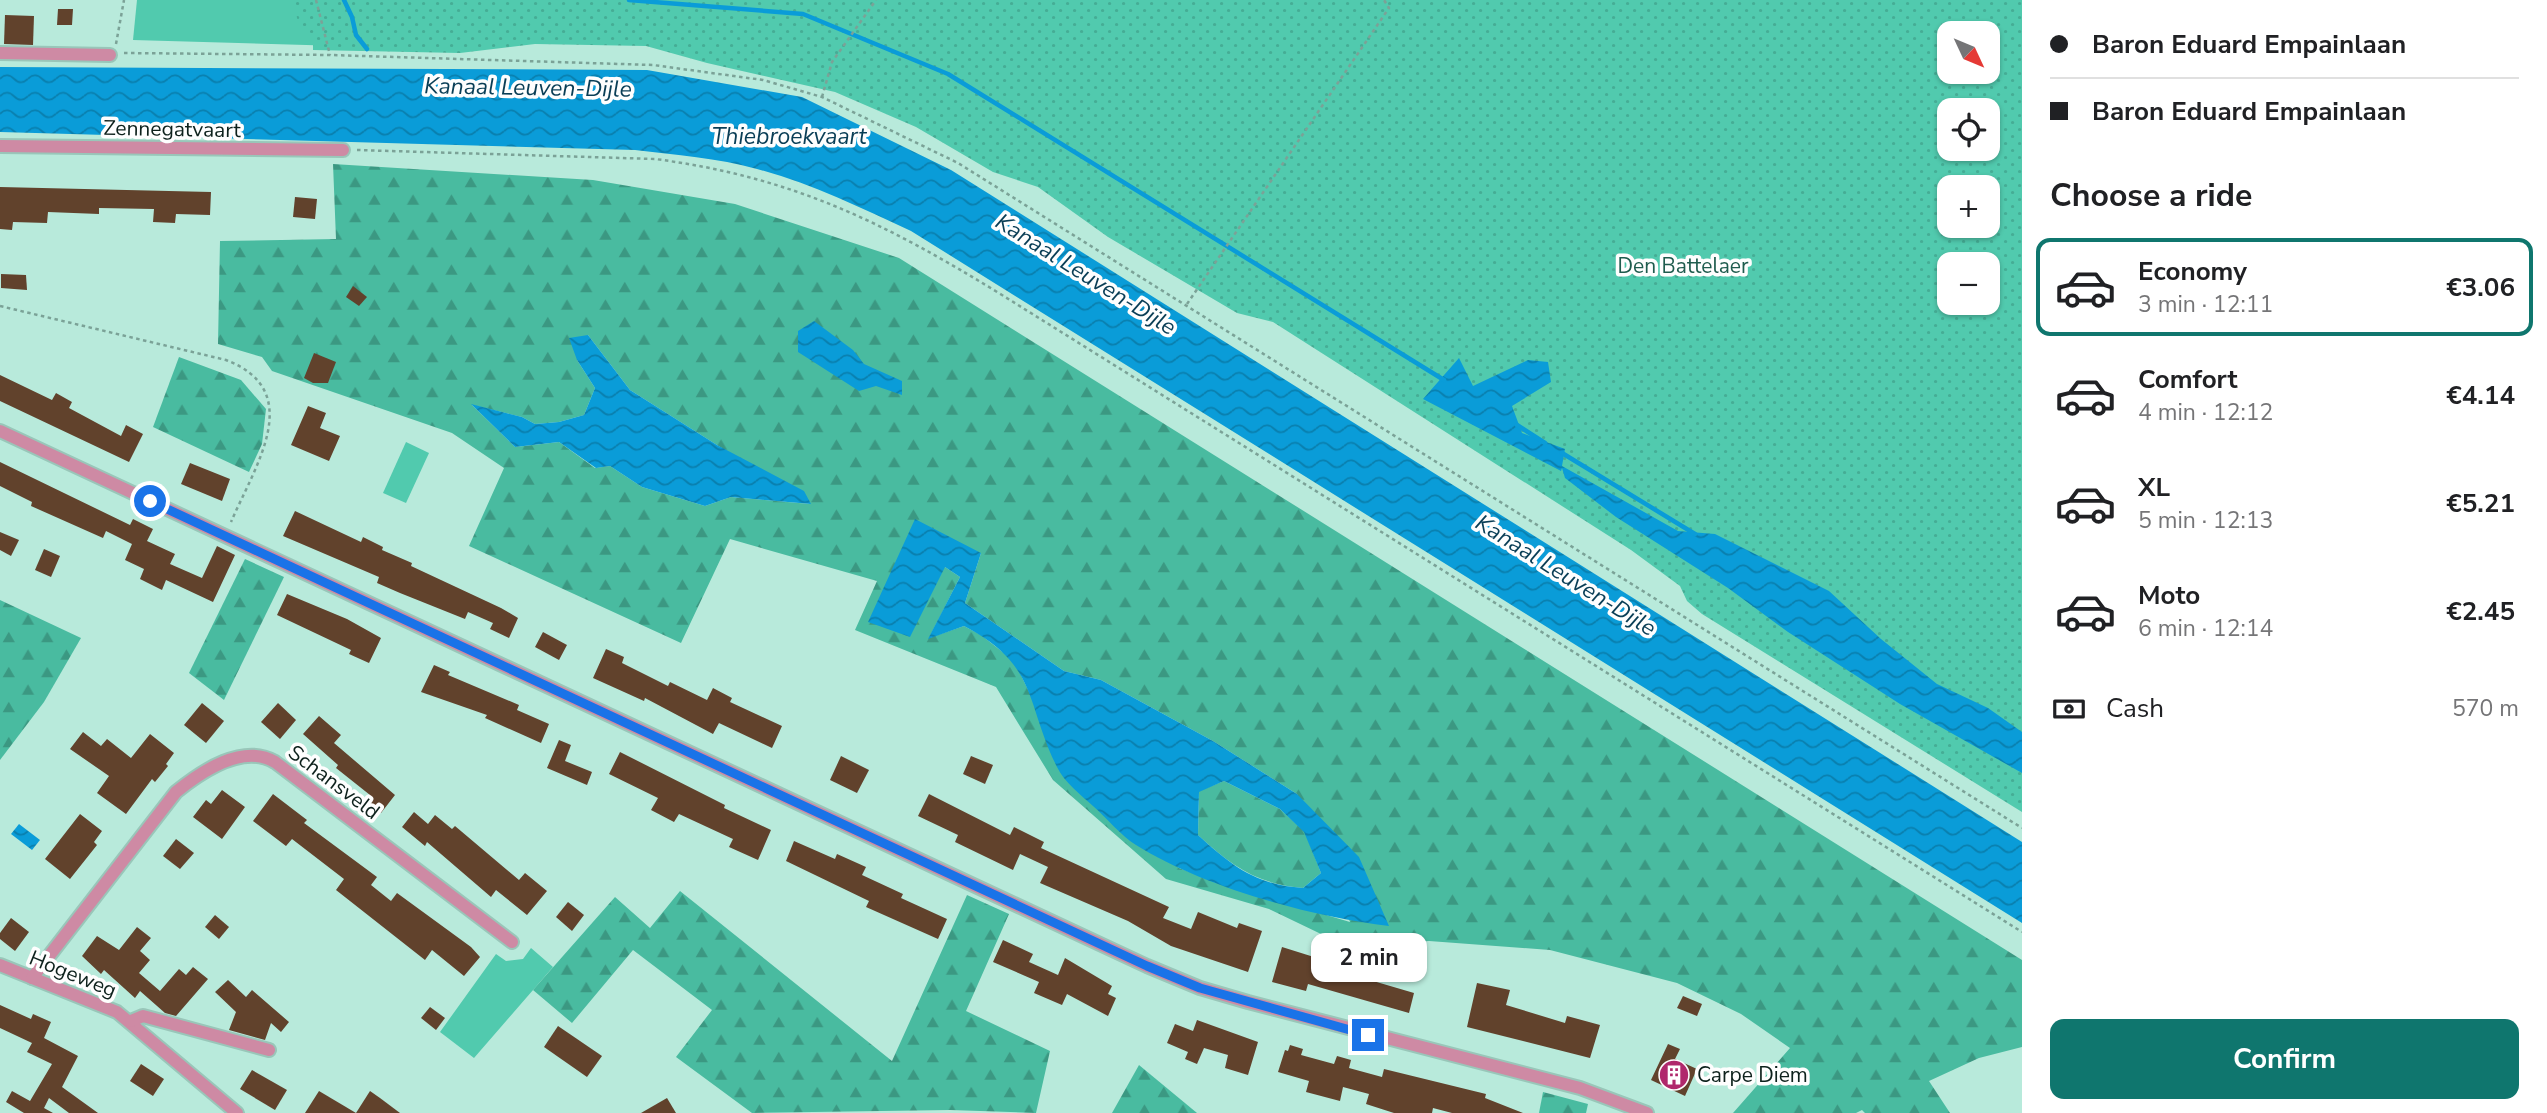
<!DOCTYPE html>
<html lang="en">
<head>
<meta charset="utf-8">
<style>
	body { margin:0; font-family:"Nunito Sans",sans-serif; background:#f2f2f2; color:#202124; height:100vh; display:flex; flex-direction:column; font-size:26px; white-space:nowrap }
	* { box-sizing:border-box; margin:0 }
	p { font-size:23px; color:#757577 }
	.icon { flex:none; width:38px; height:38px; fill:none; stroke:currentColor; stroke-width:2; stroke-linecap:round; stroke-linejoin:round }
	.map { position:relative; flex:1; overflow:hidden }
	.details { display:flex; flex-direction:column; background:#fff; width:525px }
	.details>* { flex:none }
	.hud { display:grid; align-content:center; height:154px; padding:0 28px; background:#fff }
	.needle { width:46px; rotate:134deg }
	.controls { position:absolute; left:1937px; top:21px; display:grid; gap:14px }
	.controls a { display:grid; place-items:center; width:63px; height:63px; border-radius:14px; background:#fff; box-shadow:0 2px 5px #0004; font-size:35px }
	.end { position:absolute; width:32px; height:32px; margin:-16px; border:9px solid #1a73e8; background:#fff; box-shadow:0 0 0 4px #fff }
	.from { border-radius:50% }
	.bubble { position:absolute; height:49px; border-radius:14px; background:#fff; box-shadow:0 2px 5px #0004; font-size:23px; font-weight:700; line-height:49px; text-align:center }
	.hud b { display:flex; align-items:center; gap:24px; height:66px; font-size:26px }
	.hud b+b { border-top:2px solid #e0e0e0 }
	.hud i { width:18px; height:18px; background:#202124 }
	ul { padding:0; list-style:none }
	li { display:flex; align-items:center; gap:21px; height:98px; margin:0 14px 10px; padding:0 14px; border:4px solid transparent; border-radius:14px }
	li div { flex:1 }
	li b { display:block; font-size:26px }
	li em { font-style:normal; font-weight:700 }
	li.selected { border-color:#0f766e }
	li>.icon { width:63px; height:63px; stroke-width:1.5 }
	h2 { padding:0 28px; font-size:32px; line-height:84px }
	.pay { display:flex; align-items:center; gap:18px; height:77px; padding:0 28px; font-size:26px }
	.pay p { margin-inline-start:auto }
	.action { display:flex; gap:14px; margin-top:auto; padding:14px 28px }
	.action a { flex:1; height:80px; border-radius:14px; background:#0f766e; color:#fff; font-size:28px; font-weight:700; line-height:80px; text-align:center }
	main { display:flex; flex:1; min-height:0 }
	.map>svg:first-child { display:block }
</style>
</head>
<body>
<main>
<div class="map">
<svg width="2022" height="1113" viewBox="0 0 2022 1113">
	<defs>
		<pattern id="forest-firs" width="22" height="20" patternUnits="userSpaceOnUse" patternTransform="scale(1.75)"><rect width="22" height="20" fill="#49bba0"/><path d="M5 1l3.5 6h-7zM16 11l3.5 6h-7z" fill="#3b9882"/></pattern>
		<pattern id="park-dots" width="8" height="8" patternUnits="userSpaceOnUse" patternTransform="scale(1.75)"><rect width="8" height="8" fill="#51caae"/><path d="M2 2h.1M6 6h.1" fill="none" stroke="#45ad95" stroke-width="1.8" stroke-linecap="round"/></pattern>
		<pattern id="water-waves" width="16" height="10" patternUnits="userSpaceOnUse" patternTransform="scale(1.75)"><rect width="16" height="10" fill="#0a9cd8"/><path d="M0 5q4-4 8 0t8 0" fill="none" stroke="#097fae"/></pattern>
	</defs>
	<rect width="100%" height="100%" fill="#b8eadb"/>
	<g fill="#51caae">
		<polygon points="137,0 333,0 341,46 133,40"/>
		<polygon points="406,442 429,453 406,503 383,493"/>
		<polygon points="531,948 553,967 474,1058 440,1032 496,954 506,961 523,959"/>
	</g>
	<g fill="url(#forest-firs)" fill-rule="evenodd">
		<path d="M333,164l260,16 142,24 164,54 1123,702v87l-43,11 -50,23 21,32h-85l-3,-3 -6,3h-123l57,-65 -49,-34 -64,-31 -127,-33 -121,-9 -83,5 -77,-37 -103,-30 -113,-99 -57,-93 -141,-57 22,-49 -147,-42 -49,104 -212,-97 35,-78 -52,-35 -180,-62 -10,-14 -44,-13 2,-103 116,-2zM588,335l42,55 180,114 -79,-7 -26,9 -63,-19 -32,-21 -15,2 -36,-26 -44,5 -43,-42 50,12 13,7 24,-2 25,-7 11,-27 -18,-28zM981,553l-16,50 99,68 37,9 112,61 84,53 53,128 -123,-36 -48,-18 -145,-166 -20,-41 -33,-26 -17,-9 -35,12 31,-61 -15,-10z"/>
		<polygon points="179,357 241,380 266,409 262,444 249,472 153,427"/>
		<polygon points="245,559 284,577 224,700 189,673"/>
		<polygon points="0,600 81,638 44,702 0,760"/>
		<path d="M1224,781l56,28 25,23 16,41 -18,15c-47,-4 -71,-22 -105,-53l1,-44z"/>
		<polygon points="680,891 892,1061 967,895 1009,914 966,1011 1050,1051 1036,1113 950,1110 752,1113 676,1057 712,1010 633,950 572,1023 533,990 615,897 650,928"/>
		<polygon points="1139,1065 1197,1113 1112,1113"/>
		<polygon points="1543,1092 1588,1104 1586,1113 1539,1113"/>
	</g>
	<path fill="url(#park-dots)" fill-rule="evenodd" d="M292,0h1730v812l-320,-198 -15,-13 -7,-15 -49,-36 -358,-228 -36,-9 -129,-76 -70,-50 -45,-15 -77,-45 -81,-35 -128,-29 -61,-17 -111,-2 -75,9 -147,-3v-7l-12,-11zM1950,33h38v39h-38zM1950,110h38v39h-38zM1950,187h38v39h-38zM1950,264h38v39h-38z"/>
	<g fill="url(#water-waves)" fill-rule="evenodd">
		<path d="M0,67l647,3 155,27 149,73 1071,672v81l-1111,-692c-50,-23 -101,-48 -154,-62 -39,-11 -82,-14 -122,-19l-635,-18z"/>
		<polygon points="814,321 853,350 864,364 902,381 902,395 876,386 859,391 798,352 798,331"/>
		<polygon points="588,335 630,390 717,445 804,491 811,504 731,497 705,506 642,487 610,466 596,468 559,442 515,447 471,404 522,417 535,424 559,422 584,415 595,388 577,360 569,338"/>
		<polygon points="1459,358 1473,386 1528,360 1548,362 1551,382 1512,406 1522,433 1565,449 1562,466 1678,531 1715,534 1829,591 1881,639 1937,684 1988,708 2022,732 2022,773 1900,704 1788,632 1728,588 1616,517 1565,478 1562,468 1561,471 1423,399"/>
		<path d="M915,519l66,34 -16,50 99,68 37,9 112,61 84,53 62,63 30,69c-77,-9 -186,-39 -253,-81 -15,-9 -29,-27 -43,-39 -12,-11 -29,-24 -36,-39 -32,-64 -18,-102 -93,-141l-36,13 32,-62 -15,-10 -35,70 -42,-15zM1224,781l56,28 24,23 17,41 -18,15c-47,-3 -71,-22 -105,-53l1,-43z"/>
		<polygon points="19,824 40,840 32,850 11,834"/>
	</g>
	<g fill="none" stroke-linecap="round" stroke-linejoin="round">
		<g stroke="#0a9cd8" stroke-width="4.5">
			<polyline points="344,0 352,17 356,35 367,49"/>
			<polyline points="629,0 803,14 948,74 1444,380"/>
			<polyline points="1517,425 1545,443"/>
			<polyline points="1562,453 1695,534"/>
		</g>
	</g>
	<g fill="#61422c">
		<polygon points="58,9 73,9 72,25 57,25"/>
		<polygon points="5,15 34,16 33,45 4,44"/>
		<polygon points="0,187 211,192 210,215 176,214 175,223 153,222 154,209 99,208 99,214 48,212 47,223 13,222 12,230 0,229"/>
		<polygon points="295,197 317,199 315,219 293,217"/>
		<polygon points="1,274 26,275 27,290 1,288"/>
		<polygon points="353,286 367,297 359,306 346,297"/>
		<polygon points="314,353 336,362 328,383 313,383 304,378"/>
		<polygon points="0,375 52,400 56,393 72,402 69,408 121,436 126,425 143,434 129,462 0,401"/>
		<polygon points="308,406 326,413 320,428 340,436 329,461 291,445"/>
		<polygon points="0,462 130,525 133,519 153,529 147,541 175,554 170,564 202,578 217,546 235,555 213,602 166,580 162,590 140,579 144,569 125,560 132,544 106,531 103,538 31,506 32,502 0,486"/>
		<polygon points="190,463 230,479 222,501 181,484"/>
		<polygon points="295,511 361,542 363,537 383,547 382,550 412,563 411,566 501,608 518,618 509,638 490,629 493,623 468,612 465,619 400,593 377,583 379,577 283,536"/>
		<polygon points="0,532 19,540 11,556 0,550"/>
		<polygon points="44,549 60,556 51,577 35,570"/>
		<polygon points="287,594 347,619 381,638 369,663 349,654 351,650 277,615"/>
		<polygon points="543,632 567,645 559,660 535,647"/>
		<polygon points="606,649 624,657 622,663 668,686 670,682 707,700 713,688 732,698 730,702 782,726 772,748 719,723 713,734 645,698 644,701 593,678"/>
		<polygon points="434,665 450,672 448,675 519,705 517,710 549,724 541,743 485,718 487,715 421,692"/>
		<polygon points="202,703 224,721 206,743 184,725"/>
		<polygon points="278,703 296,720 280,739 261,722"/>
		<polygon points="319,716 341,735 334,743 395,795 381,813 366,801 370,795 336,768 338,765 303,734"/>
		<polygon points="83,732 101,746 107,739 131,758 150,734 174,753 166,764 168,766 155,782 152,779 126,814 97,793 109,776 70,749"/>
		<polygon points="559,740 571,745 565,761 592,772 587,785 547,768"/>
		<polygon points="620,752 725,805 724,808 771,830 758,860 729,847 733,839 679,814 674,822 651,810 658,798 609,774"/>
		<polygon points="841,756 869,770 857,793 830,780"/>
		<polygon points="971,756 993,765 985,784 963,774"/>
		<polygon points="222,790 245,807 222,839 193,817 206,800 211,804"/>
		<polygon points="273,794 307,820 304,823 377,877 371,885 391,901 397,893 471,947 480,957 464,976 432,950 425,960 336,890 344,879 292,839 286,846 253,821"/>
		<polygon points="929,794 1010,835 1014,827 1044,842 1041,848 1169,907 1163,918 1191,929 1198,912 1237,928 1239,923 1262,931 1248,972 1171,946 1128,921 1040,883 1048,867 1020,854 1013,870 955,842 958,835 918,816"/>
		<polygon points="414,812 428,824 435,815 452,829 455,826 519,880 525,873 547,891 527,915 496,890 491,897 427,842 425,846 402,827"/>
		<polygon points="80,814 102,831 94,842 97,845 70,879 45,859"/>
		<polygon points="176,839 194,853 180,869 163,856"/>
		<polygon points="794,841 835,859 837,854 866,867 862,875 903,894 901,898 947,919 938,939 866,907 869,901 786,861"/>
		<polygon points="568,902 584,915 572,931 556,917"/>
		<polygon points="215,915 229,927 219,939 205,927"/>
		<polygon points="11,918 29,932 15,951 0,939 0,933"/>
		<polygon points="137,927 151,938 140,951 150,960 139,973 160,991 179,969 186,975 193,967 208,979 176,1016 165,1013 140,991 135,998 104,970 101,974 82,956 97,936 119,950"/>
		<polygon points="1003,940 1033,954 1029,962 1058,975 1065,958 1112,986 1108,994 1116,998 1108,1016 1067,994 1062,1005 1034,993 1039,982 993,962"/>
		<polygon points="1282,947 1365,973 1363,978 1414,993 1409,1013 1308,984 1306,991 1272,982"/>
		<polygon points="228,980 246,997 252,990 289,1022 281,1032 271,1023 265,1040 229,1030 236,1012 215,992"/>
		<polygon points="1477,983 1510,990 1506,1005 1565,1023 1567,1016 1600,1025 1590,1058 1467,1027"/>
		<polygon points="1683,996 1702,1004 1697,1016 1677,1008"/>
		<polygon points="0,1005 31,1019 33,1014 51,1022 44,1038 78,1056 62,1087 98,1113 69,1113 49,1098 44,1108 53,1113 24,1113 6,1102 12,1091 30,1101 52,1064 27,1052 32,1043 0,1028"/>
		<polygon points="430,1007 445,1018 436,1030 421,1018"/>
		<polygon points="1197,1020 1258,1042 1248,1075 1225,1068 1228,1055 1204,1048 1197,1064 1185,1059 1188,1052 1167,1043 1175,1024 1193,1031"/>
		<polygon points="558,1026 602,1056 587,1077 544,1047"/>
		<polygon points="1668,1044 1680,1049 1675,1059 1697,1069 1685,1096 1651,1080"/>
		<polygon points="1290,1045 1303,1049 1301,1055 1334,1064 1337,1056 1351,1060 1349,1068 1382,1077 1384,1069 1486,1094 1485,1098 1523,1113 1452,1113 1433,1108 1432,1113 1394,1113 1366,1104 1369,1094 1343,1087 1340,1101 1306,1092 1309,1081 1278,1072 1285,1050 1288,1051"/>
		<polygon points="141,1064 164,1079 153,1096 130,1081"/>
		<polygon points="252,1070 287,1090 275,1110 240,1089"/>
		<polygon points="319,1091 356,1113 305,1113"/>
		<polygon points="370,1091 380,1098 400,1113 356,1113"/>
		<polygon points="667,1098 676,1113 641,1113"/>
	</g>
	<g fill="none" stroke-linecap="round" stroke-linejoin="round">
		<g stroke="#99c6b9" stroke-width="16">
			<g id="minor">
				<polyline points="0,53 110,55"/>
				<polyline points="0,146 343,150"/>
				<polyline points="0,431 1147,966 1200,988 1248,1002 1580,1088 1647,1113"/>
				<polyline points="0,965 117,1012 237,1113"/>
				<path d="M32,978l144,-186c26,-21 67,-49 99,-30l237,180"/>
				<polyline points="131,1021 143,1016 269,1050"/>
			</g>
		</g>
		<g stroke="#7ba297" stroke-width="2.5" stroke-dasharray="3.5 3.5" stroke-linecap="butt">
			<polyline points="316,0 330,55"/>
			<polyline points="116,44 124,0"/>
			<polyline points="124,53 330,55 653,65 763,80 822,97 958,163 2022,828"/>
			<polyline points="822,97 832,62 876,0"/>
			<path d="M357,150l298,9c138,18 230,64 347,136l1020,637"/>
			<polyline points="1187,304 1389,8 1384,0"/>
			<path d="M0,306l226,54c81,31 29,106 5,162"/>
		</g>
		<use href="#minor" stroke="#ce8aa4" stroke-width="12"/>
	</g>
	<g fill="none" stroke-linecap="round" stroke-linejoin="round">
		<polyline stroke="#1a73e8" stroke-width="9" points="150,501 1147,966 1200,988 1368,1035"/>
	</g>
	<defs>
		<g id="building-disc" transform="scale(1.575)"><circle r="9.5" fill="#b0286c" stroke="#fefefe"/><path d="M-4-6H4V6H1V3H-1V6H-4ZM-2.5-4.3h1.7v1.8h-1.7ZM.8-4.3h1.7v1.8H.8ZM-2.5-1h1.7V.8h-1.7ZM.8-1h1.7V.8H.8Z" fill="#fff"/></g>
	</defs>
	<g fill-rule="evenodd">
		<use href="#building-disc" x="1674" y="1075"/>
	</g>
	<g text-anchor="middle" stroke-width="7" stroke-linejoin="round" paint-order="stroke">
		<g font-size="21" fill="#0d211c" stroke="#fefefe">
			<text transform="translate(172 129) rotate(1)" y="7">Zennegatvaart</text>
			<text transform="translate(334 782) rotate(37)" y="7">Schansveld</text>
			<text transform="translate(73 974) rotate(22)" y="7">Hogeweg</text>
		</g>
		<g font-size="21" fill="#1f5c4e" stroke="#fefefe">
			<text x="1683" y="273">Den Battelaer</text>
		</g>
		<g font-size="21" fill="#0d211c" stroke="#fefefe" text-anchor="start">
			<text x="1697" y="1082">Carpe Diem</text>
		</g>
		<g font-size="23" font-style="italic" fill="#0a3e56" stroke="#fefefe">
			<text transform="translate(528 87) rotate(1)" y="8">Kanaal Leuven-Dijle</text>
			<text x="789" y="144">Thiebroekvaart</text>
			<text transform="translate(1086 274) rotate(32)" y="8">Kanaal Leuven-Dijle</text>
			<text transform="translate(1566 575) rotate(32)" y="8">Kanaal Leuven-Dijle</text>
		</g>
	</g>
</svg>
<div class="controls">
<a><svg class="needle" viewBox="-14 -14 28 28"><path d="M0-13l5 13h-10z" fill="#e53935"/><path d="M0 13l5-13h-10z" fill="#757577"/></svg></a>
<a><svg class="icon" aria-label="locate" viewBox="0 0 24 24"><circle cx="12" cy="12" r="6"/><path d="M12 2v4M12 18v4M2 12h4M18 12h4"/></svg></a>
<a>+</a>
<a>−</a>
</div>
<i class="end from" style="left:150px;top:501px"></i>
<i class="end" style="left:1368px;top:1035px"></i>
<div class="bubble" style="left:1311px;top:933px;width:116px">2 min</div>
</div>
<section class="details">
<div class="hud">
<b><i class="from"></i>Baron Eduard Empainlaan</b>
<b><i></i>Baron Eduard Empainlaan</b>
</div>
<h2>Choose a ride</h2>
<ul>
<li class="selected"><svg class="icon" aria-label="car" viewBox="0 0 24 24"><path d="M5 17H2v-5l4-1 3-4h7l3 4 3 1v5h-3M9 17h6M6 11h13"/><circle cx="7" cy="17" r="2"/><circle cx="17" cy="17" r="2"/></svg><div><b>Economy</b><p>3 min · 12:11</p></div><em>€3.06</em></li>
<li><svg class="icon" aria-label="car" viewBox="0 0 24 24"><path d="M5 17H2v-5l4-1 3-4h7l3 4 3 1v5h-3M9 17h6M6 11h13"/><circle cx="7" cy="17" r="2"/><circle cx="17" cy="17" r="2"/></svg><div><b>Comfort</b><p>4 min · 12:12</p></div><em>€4.14</em></li>
<li><svg class="icon" aria-label="car" viewBox="0 0 24 24"><path d="M5 17H2v-5l4-1 3-4h7l3 4 3 1v5h-3M9 17h6M6 11h13"/><circle cx="7" cy="17" r="2"/><circle cx="17" cy="17" r="2"/></svg><div><b>XL</b><p>5 min · 12:13</p></div><em>€5.21</em></li>
<li><svg class="icon" aria-label="car" viewBox="0 0 24 24"><path d="M5 17H2v-5l4-1 3-4h7l3 4 3 1v5h-3M9 17h6M6 11h13"/><circle cx="7" cy="17" r="2"/><circle cx="17" cy="17" r="2"/></svg><div><b>Moto</b><p>6 min · 12:14</p></div><em>€2.45</em></li>
</ul>
<div class="pay"><svg class="icon" aria-label="cash" viewBox="0 0 24 24"><path d="M3 7h18v10H3z"/><circle cx="12" cy="12" r="2"/></svg>Cash<p>570 m</p></div>
<div class="action"><a>Confirm</a></div>
</section>
</main>
</body>
</html>
